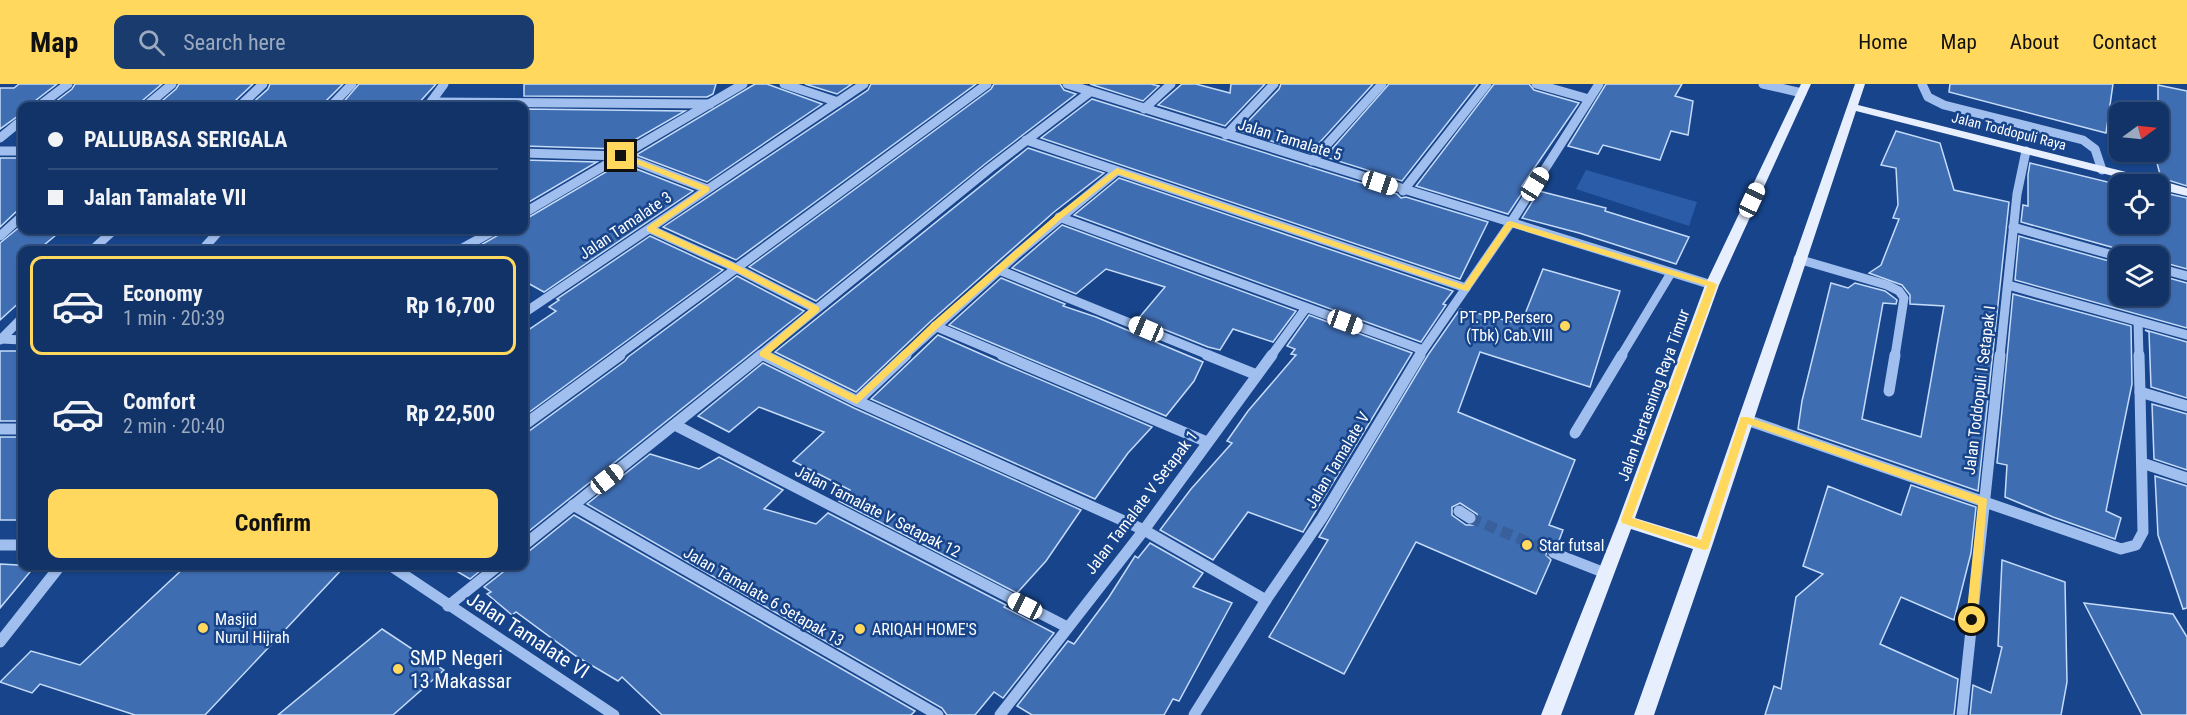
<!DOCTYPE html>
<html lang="en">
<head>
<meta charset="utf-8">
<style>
	body { margin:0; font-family:"Roboto Condensed",sans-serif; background:#1a3b6e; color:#f1f3f6; height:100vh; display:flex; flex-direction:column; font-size:22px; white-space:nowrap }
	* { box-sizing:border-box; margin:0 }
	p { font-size:20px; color:#9caac0 }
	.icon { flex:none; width:33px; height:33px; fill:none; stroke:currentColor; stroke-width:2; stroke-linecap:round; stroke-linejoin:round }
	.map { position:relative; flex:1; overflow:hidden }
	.sheet { position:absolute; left:18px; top:162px; width:510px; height:324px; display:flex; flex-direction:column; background:#113368; border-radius:12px; box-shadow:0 2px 4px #0004,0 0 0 2px #304e7c }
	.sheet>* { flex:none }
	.banner { position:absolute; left:18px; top:18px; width:510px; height:132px; border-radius:12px; box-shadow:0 2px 4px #0004,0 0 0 2px #304e7c; display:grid; align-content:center; height:132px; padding:0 30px; background:#113368 }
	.needle { width:39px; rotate:75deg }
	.tools { position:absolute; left:2109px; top:18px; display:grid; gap:12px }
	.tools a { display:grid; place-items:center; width:60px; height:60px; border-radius:12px; background:#113368; box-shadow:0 2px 4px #0004,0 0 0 2px #304e7c; font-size:30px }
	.end { position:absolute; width:27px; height:27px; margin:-14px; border:8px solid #ffd85d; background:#111; box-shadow:0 0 0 3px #111 }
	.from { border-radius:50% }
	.car { position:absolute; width:18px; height:36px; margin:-18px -9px; border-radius:8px; box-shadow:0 0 4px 2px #0007; background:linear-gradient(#fff 24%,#345 0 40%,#fff 0 76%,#345 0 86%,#fff 0) }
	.banner b { display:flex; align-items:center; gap:21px; height:57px; font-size:22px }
	.banner b+b { border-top:2px solid #304e7c }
	.banner i { width:15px; height:15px; background:#f1f3f6 }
	ul { padding:10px 0 0; list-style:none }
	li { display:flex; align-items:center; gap:18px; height:99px; margin:0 12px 9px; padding:0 18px; border:3px solid transparent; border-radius:12px }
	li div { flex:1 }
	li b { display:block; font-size:22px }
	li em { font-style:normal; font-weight:700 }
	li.active { border-color:#ffd85d }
	li>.icon { width:54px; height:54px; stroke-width:1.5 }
	.cta { display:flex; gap:12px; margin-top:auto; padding:12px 30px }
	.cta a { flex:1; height:69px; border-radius:12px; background:#ffd85d; color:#111; font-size:24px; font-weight:700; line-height:69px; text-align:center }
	header { display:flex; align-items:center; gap:36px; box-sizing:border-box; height:84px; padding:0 30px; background:#ffd85d; color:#111 }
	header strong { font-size:28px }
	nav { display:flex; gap:33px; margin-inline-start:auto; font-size:21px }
	.search { width:420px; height:54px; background:#1a3b6e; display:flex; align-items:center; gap:15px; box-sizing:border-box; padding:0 21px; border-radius:12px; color:#9caac0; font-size:22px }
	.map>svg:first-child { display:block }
</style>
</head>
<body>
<header>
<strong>Map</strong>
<div class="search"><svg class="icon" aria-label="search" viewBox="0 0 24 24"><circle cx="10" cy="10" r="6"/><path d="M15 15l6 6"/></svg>Search here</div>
<nav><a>Home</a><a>Map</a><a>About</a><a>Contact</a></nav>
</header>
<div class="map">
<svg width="2187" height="631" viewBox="0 0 2187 631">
	<rect width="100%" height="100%" fill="#17448a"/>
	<polygon fill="#2a5ca8" points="1586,86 1697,118 1689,142 1576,105"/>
	<g fill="#3f6db2" stroke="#c5dbfa" stroke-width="1.5" fill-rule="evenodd">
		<polygon points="19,0 57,0 35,17 32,22 22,22 22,29 0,45 0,4 14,4"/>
		<polygon points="75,0 162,0 142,17 139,22 50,22 72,5"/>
		<polygon points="179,0 253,0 235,17 233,22 156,22 176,5"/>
		<polygon points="270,0 343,0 326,17 324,22 249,22 268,5"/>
		<polygon points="359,0 436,0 416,22 340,22"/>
		<polygon points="524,0 716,0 713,10 707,13 524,12"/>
		<polygon points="755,0 767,0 822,20 707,98 636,71"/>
		<polygon points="805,0 852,0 837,10"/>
		<polygon points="871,0 976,0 736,176 663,143 868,6"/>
		<polygon points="994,0 1060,0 1064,6 1076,10 985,80 816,217 749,183 991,5"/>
		<polygon points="1090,0 1151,0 1159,2 1143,17"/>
		<polygon points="1182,0 1196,0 1230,9 1231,0 1265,0 1225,42 1158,21"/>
		<polygon points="1281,0 1373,0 1310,69 1239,47 1279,5"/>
		<polygon points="1389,0 1478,0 1402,97 1325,73"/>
		<polygon points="1494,0 1529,0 1534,6 1579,19 1522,102 1526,103 1508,130 1416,102"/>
		<polygon points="1606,0 1682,0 1675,12 1693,17 1688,51 1671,47 1660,76 1603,61 1598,70 1568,62"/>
		<polygon points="1950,0 2113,0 2106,49 1949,8"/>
		<polygon points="2158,1 2187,7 2187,102 2161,94 2154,68 2158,68"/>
		<polygon points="1092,15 1397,110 1401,114 1406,113 1488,138 1460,195 1041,54"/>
		<polygon points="524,25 685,27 619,65 524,62"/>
		<polygon points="1896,47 1940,59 1954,106 2009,118 1978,407 1798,345 1802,317 1831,199 1848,204 1855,199 1885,207 1897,216 1896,220 1883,219 1862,335 1921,353 1944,222 1910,220 1910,211 1902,201 1869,189 1881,181 1899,135 1893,134 1898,121 1896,84 1881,81"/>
		<polygon points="1028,64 1104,89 1054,128 931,237 856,308 775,268"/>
		<polygon points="0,74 22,74 22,125 17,127 0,143"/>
		<polygon points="524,76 597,78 524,121"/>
		<polygon points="621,79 693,107 544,208 524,197 524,166 472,166 507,146 524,146 524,136"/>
		<polygon points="2030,79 2120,101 2120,140 2158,140 2158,111 2166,113 2165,109 2187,114 2187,185 2158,177 2158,172 2127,172 2122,166 2021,138 2023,121 2028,122 2028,91"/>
		<polygon points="1119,94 1453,207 1443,220 1446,221 1421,258 1074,131"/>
		<polygon points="1539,107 1606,124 1605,127 1689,153 1676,180 1579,149 1522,134"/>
		<polygon points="22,141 22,146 62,146 38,166 22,166 22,216 0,236 0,159"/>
		<polygon points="1062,141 1296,227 1273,258 1233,245 1220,266 1208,263 1138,235 1165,203 1106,185 1076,210 1012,184"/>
		<polygon points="650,152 723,186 524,332 524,249 556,227 549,223 559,216 557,215"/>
		<polygon points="2019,152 2120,180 2120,212 2158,212 2158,191 2187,199 2187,244 2015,196"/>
		<path d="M1543,185l77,22 -30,96 -110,-35 -22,60 117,48 -26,65 14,5 -6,16 -5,-1 -5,5 -1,5 5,5 -15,34 -120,-52 -72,132 -75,-37 59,-97 -9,-3 109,-182 32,-46 61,15zM1460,419l17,11 1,5 -4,6h-8l-14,-10v-8z"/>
		<polygon points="737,192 804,227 524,451 524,349 529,347 625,277 628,273"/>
		<polygon points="1001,194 1065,220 1063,222 1096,233 1203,278 1194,297 1166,332 949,241"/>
		<polygon points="2013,210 2131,242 2132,300 2106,427 2121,434 2115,455 2053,433 2005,413 2007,381 1997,379"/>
		<polygon points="1309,231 1412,269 1303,448 1248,428 1213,476 1160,446 1191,405 1232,359 1227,357 1248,327 1296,271 1291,270 1295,265 1287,262"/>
		<polygon points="2145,246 2187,258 2187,314 2151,303 2149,248"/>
		<polygon points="938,251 999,278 1152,343 1128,369 1095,415 871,315"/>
		<rect x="0" y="267" width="22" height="70"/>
		<polygon points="763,279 854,324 1081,426 1046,477 1017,509 839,417 850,406 793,377 824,348 759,323 729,348 698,332"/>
		<polygon points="2152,320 2187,330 2187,386 2154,375"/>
		<rect x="0" y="353" width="22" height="83"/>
		<polygon points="650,370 699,385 719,373 783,406 764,425 816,440 828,429 1006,521 1004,523 1054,549 1003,614 994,608 975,631 947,631 942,624 587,420"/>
		<polygon points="2155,392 2187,402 2187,524 2183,525 2158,451"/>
		<polygon points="1911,401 1976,423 1971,469 1954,536 1901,513 1880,560 1958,595 1954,631 1765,631 1774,602 1781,605 1796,513 1823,490 1803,482 1828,402 1901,431"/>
		<polygon points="574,431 915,627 911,631 662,631 622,593 618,597 576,572 516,528 512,531 487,510 491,508 484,503 503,488 506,482 524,482 524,469 529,467"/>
		<polygon points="1150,459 1203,489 1193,503 1232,519 1179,617 1173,615 1164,631 1032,631 1017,622 1068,557 1074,560 1109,513 1135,472 1138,474"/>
		<polygon points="2002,476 2065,498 2067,598 2061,631 1970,631 1973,601 1991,609 2002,563 1998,562"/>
		<polygon points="0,480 35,482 0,524"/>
		<polygon points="186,482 345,482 205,631 135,631 40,600 32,609 0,598 31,567 80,581"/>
		<polygon points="448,482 486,482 470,495"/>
		<polygon points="2084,519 2173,530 2187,553 2187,631 2142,631"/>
		<polygon points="382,545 444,586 393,631 278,631"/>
	</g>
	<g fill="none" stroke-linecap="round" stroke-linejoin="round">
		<polyline stroke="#3a609c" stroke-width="11" stroke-dasharray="11 6" stroke-linecap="butt" points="1470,434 1554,469"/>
		<g stroke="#a0bfee" stroke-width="9">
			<polyline points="784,0 838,18"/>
			<polyline points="1067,0 1712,201"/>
			<polyline points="1536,0 1589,15"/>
			<polyline points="1763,0 1802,9"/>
			<polyline points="1922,0 1928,13 1944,21 2083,56 2095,65 2102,86"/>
			<polyline points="431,18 710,20"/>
			<polyline points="39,22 68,0"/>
			<polyline points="146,22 172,0"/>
			<polyline points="240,22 263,0"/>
			<polyline points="331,22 352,0"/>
			<polyline points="428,22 444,0"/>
			<polyline points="1144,25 1171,0"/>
			<polyline points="1226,51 1274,0"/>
			<polyline points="0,54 22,36"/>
			<polyline points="1026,56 1466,204"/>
			<polyline points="0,67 22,67"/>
			<polyline points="524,69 621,72 707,105"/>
			<polyline points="1312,77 1382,0"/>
			<polyline points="1403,107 1487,0"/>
			<polyline points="524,129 743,0"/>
			<polyline points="1059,133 1423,266"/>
			<polyline points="2013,143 2120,173"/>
			<polyline points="650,145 736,184 816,225"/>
			<polyline points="0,152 22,132"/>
			<polyline points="92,166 114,146"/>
			<polyline points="202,166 220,146"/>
			<polyline points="459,166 495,146"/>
			<polyline points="1798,175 1887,201 1899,207 1904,214 1895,272"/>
			<polyline points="2158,184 2187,192"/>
			<polyline points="999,186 1211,272"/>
			<polyline points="2008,201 2187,251"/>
			<polyline points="524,229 864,0"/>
			<polyline points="2138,238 2139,272"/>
			<polyline points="935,242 1006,272"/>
			<polyline points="1,255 22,256"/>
			<polyline points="0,256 22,234"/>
			<polyline points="763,270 767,272"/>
			<polyline points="617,272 987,0"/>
			<polyline points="759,272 989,85 1090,8"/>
			<polyline points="904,272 1017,170 1117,87"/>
			<polyline points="1271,272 1306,224"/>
			<polyline points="1419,272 1510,140 1599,0"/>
			<polyline points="1621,272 1671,189"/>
			<polyline points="2000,272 2017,110 2026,67"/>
		</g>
		<g stroke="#a0bfee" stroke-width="11">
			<polyline points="764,271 857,317 1144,446 1266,516"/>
			<polyline points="1002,271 1207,358"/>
			<polyline points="1207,271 1257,291"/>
			<polyline points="2139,271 2140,308"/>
			<polyline points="1889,307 1895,271"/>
			<polyline points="857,317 906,271"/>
			<polyline points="1744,335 2121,465 2136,461 2143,448 2140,308 2187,322"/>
			<polyline points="524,341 620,271"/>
			<polyline points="675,341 1067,543"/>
			<polyline points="0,345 22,345"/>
			<polyline points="1575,349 1622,271"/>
			<polyline points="2142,379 2187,394"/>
			<polyline points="573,421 938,631"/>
			<polyline points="1459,427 1470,434"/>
			<polyline points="0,461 22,461"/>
			<polyline points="524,461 761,271"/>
			<polyline points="1554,469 1605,489"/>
			<polyline points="391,482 614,631"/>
			<polyline points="448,522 498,482"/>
			<polyline points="0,558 60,482"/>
			<polyline points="1000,631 1144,446 1272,271"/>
			<polyline points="1194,631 1266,516 1322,434 1420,271"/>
			<polyline points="1962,631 2000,271"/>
		</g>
		<polygon fill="#e7efff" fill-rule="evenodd" points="1801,0 1811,0 1719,201 1635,434 1697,453 1855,0 1865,0 1858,21 2162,97 2187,104 2187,112 2158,105 2158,100 2145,100 1856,27 1712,462 1654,631 1634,631 1693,465 1631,445 1561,631 1541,631 1618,437 1705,201"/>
	</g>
	<polygon fill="#ffd85d" points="621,69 709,103 709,107 656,144 739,182 819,223 819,227 770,269 856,312 932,239 1056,131 1117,84 1464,201 1507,138 1510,137 1715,199 1717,201 1632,434 1701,456 1740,335 1741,333 1748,333 1987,415 1977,536 1972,541 1966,536 1978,420 1748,340 1708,465 1704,466 1622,439 1621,436 1707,202 1512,143 1469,206 1466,207 1118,90 1062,134 938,244 857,320 760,272 760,268 810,225 733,186 647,147 647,143 701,106 619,73 619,70"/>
	<g fill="#ffd85d" stroke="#17448a" stroke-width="2">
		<circle cx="1565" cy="242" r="6"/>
		<circle cx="1527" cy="461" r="6"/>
		<circle cx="203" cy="544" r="6"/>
		<circle cx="860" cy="545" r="6"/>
		<circle cx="398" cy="585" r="6"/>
	</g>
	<g text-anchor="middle" stroke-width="5" stroke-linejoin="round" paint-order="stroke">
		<g font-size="14" fill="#fff" stroke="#17448a">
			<text transform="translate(2009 47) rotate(14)" y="5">Jalan Toddopuli Raya</text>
		</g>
		<g font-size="16" fill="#fff" stroke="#17448a">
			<text transform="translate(1290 55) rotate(17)" y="6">Jalan Tamalate 5</text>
			<text transform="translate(625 141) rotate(-34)" y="6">Jalan Tamalate 3</text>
			<text transform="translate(1979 306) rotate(-83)" y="6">Jalan Toddopuli I Setapak I</text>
			<text transform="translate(1653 311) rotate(-70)" y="6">Jalan Hertasning Raya Timur</text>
			<text transform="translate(1337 376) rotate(-59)" y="6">Jalan Tamalate V</text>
			<text transform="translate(1141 418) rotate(-53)" y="6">Jalan Tamalate V Setapak 1</text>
			<text transform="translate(878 427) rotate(27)" y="6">Jalan Tamalate V Setapak 12</text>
			<text transform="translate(764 512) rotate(30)" y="6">Jalan Tamalate 6 Setapak 13</text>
		</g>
		<g font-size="16" fill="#fff" stroke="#17448a" text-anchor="start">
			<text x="1553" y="239" text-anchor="end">PT. PP Persero<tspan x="1553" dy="18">(Tbk) Cab.VIII</tspan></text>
			<text x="1539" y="467">Star futsal</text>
			<text x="215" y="541">Masjid<tspan x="215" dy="18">Nurul Hijrah</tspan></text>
			<text x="872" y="551">ARIQAH HOME'S</text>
		</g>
		<g font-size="20" fill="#fff" stroke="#17448a">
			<text transform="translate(528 551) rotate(33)" y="7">Jalan Tamalate VI</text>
		</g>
		<g font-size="20" fill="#fff" stroke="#17448a" text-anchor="start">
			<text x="410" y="581">SMP Negeri<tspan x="410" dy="23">13 Makassar</tspan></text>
		</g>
	</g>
</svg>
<div class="tools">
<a><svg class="needle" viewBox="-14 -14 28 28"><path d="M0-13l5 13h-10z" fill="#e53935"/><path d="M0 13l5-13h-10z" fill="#9caac0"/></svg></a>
<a><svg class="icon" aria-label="locate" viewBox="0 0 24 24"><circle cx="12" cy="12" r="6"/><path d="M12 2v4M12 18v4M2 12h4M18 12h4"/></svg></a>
<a><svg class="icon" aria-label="layers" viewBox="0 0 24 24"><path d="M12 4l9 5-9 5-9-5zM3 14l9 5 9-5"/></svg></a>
</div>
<i class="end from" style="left:1972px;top:536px"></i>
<i class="end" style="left:621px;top:72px"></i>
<i class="car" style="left:1380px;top:99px;rotate:108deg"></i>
<i class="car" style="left:1535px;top:100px;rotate:32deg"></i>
<i class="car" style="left:1752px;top:116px;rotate:25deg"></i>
<i class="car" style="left:1345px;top:238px;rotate:110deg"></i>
<i class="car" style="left:1146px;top:245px;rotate:293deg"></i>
<i class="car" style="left:607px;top:395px;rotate:52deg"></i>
<i class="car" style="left:1025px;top:522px;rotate:297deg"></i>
<div class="banner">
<b><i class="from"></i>PALLUBASA SERIGALA</b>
<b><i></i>Jalan Tamalate VII</b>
</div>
<section class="sheet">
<ul>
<li class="active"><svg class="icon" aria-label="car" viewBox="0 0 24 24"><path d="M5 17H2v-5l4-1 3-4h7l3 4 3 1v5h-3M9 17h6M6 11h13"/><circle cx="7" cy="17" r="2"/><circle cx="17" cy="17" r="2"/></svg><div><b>Economy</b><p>1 min · 20:39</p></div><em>Rp 16,700</em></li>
<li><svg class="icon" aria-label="car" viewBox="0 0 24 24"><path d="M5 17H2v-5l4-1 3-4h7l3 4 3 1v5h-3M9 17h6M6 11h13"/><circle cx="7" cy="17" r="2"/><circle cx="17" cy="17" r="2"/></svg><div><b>Comfort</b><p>2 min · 20:40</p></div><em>Rp 22,500</em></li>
</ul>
<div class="cta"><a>Confirm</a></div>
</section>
</div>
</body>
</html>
